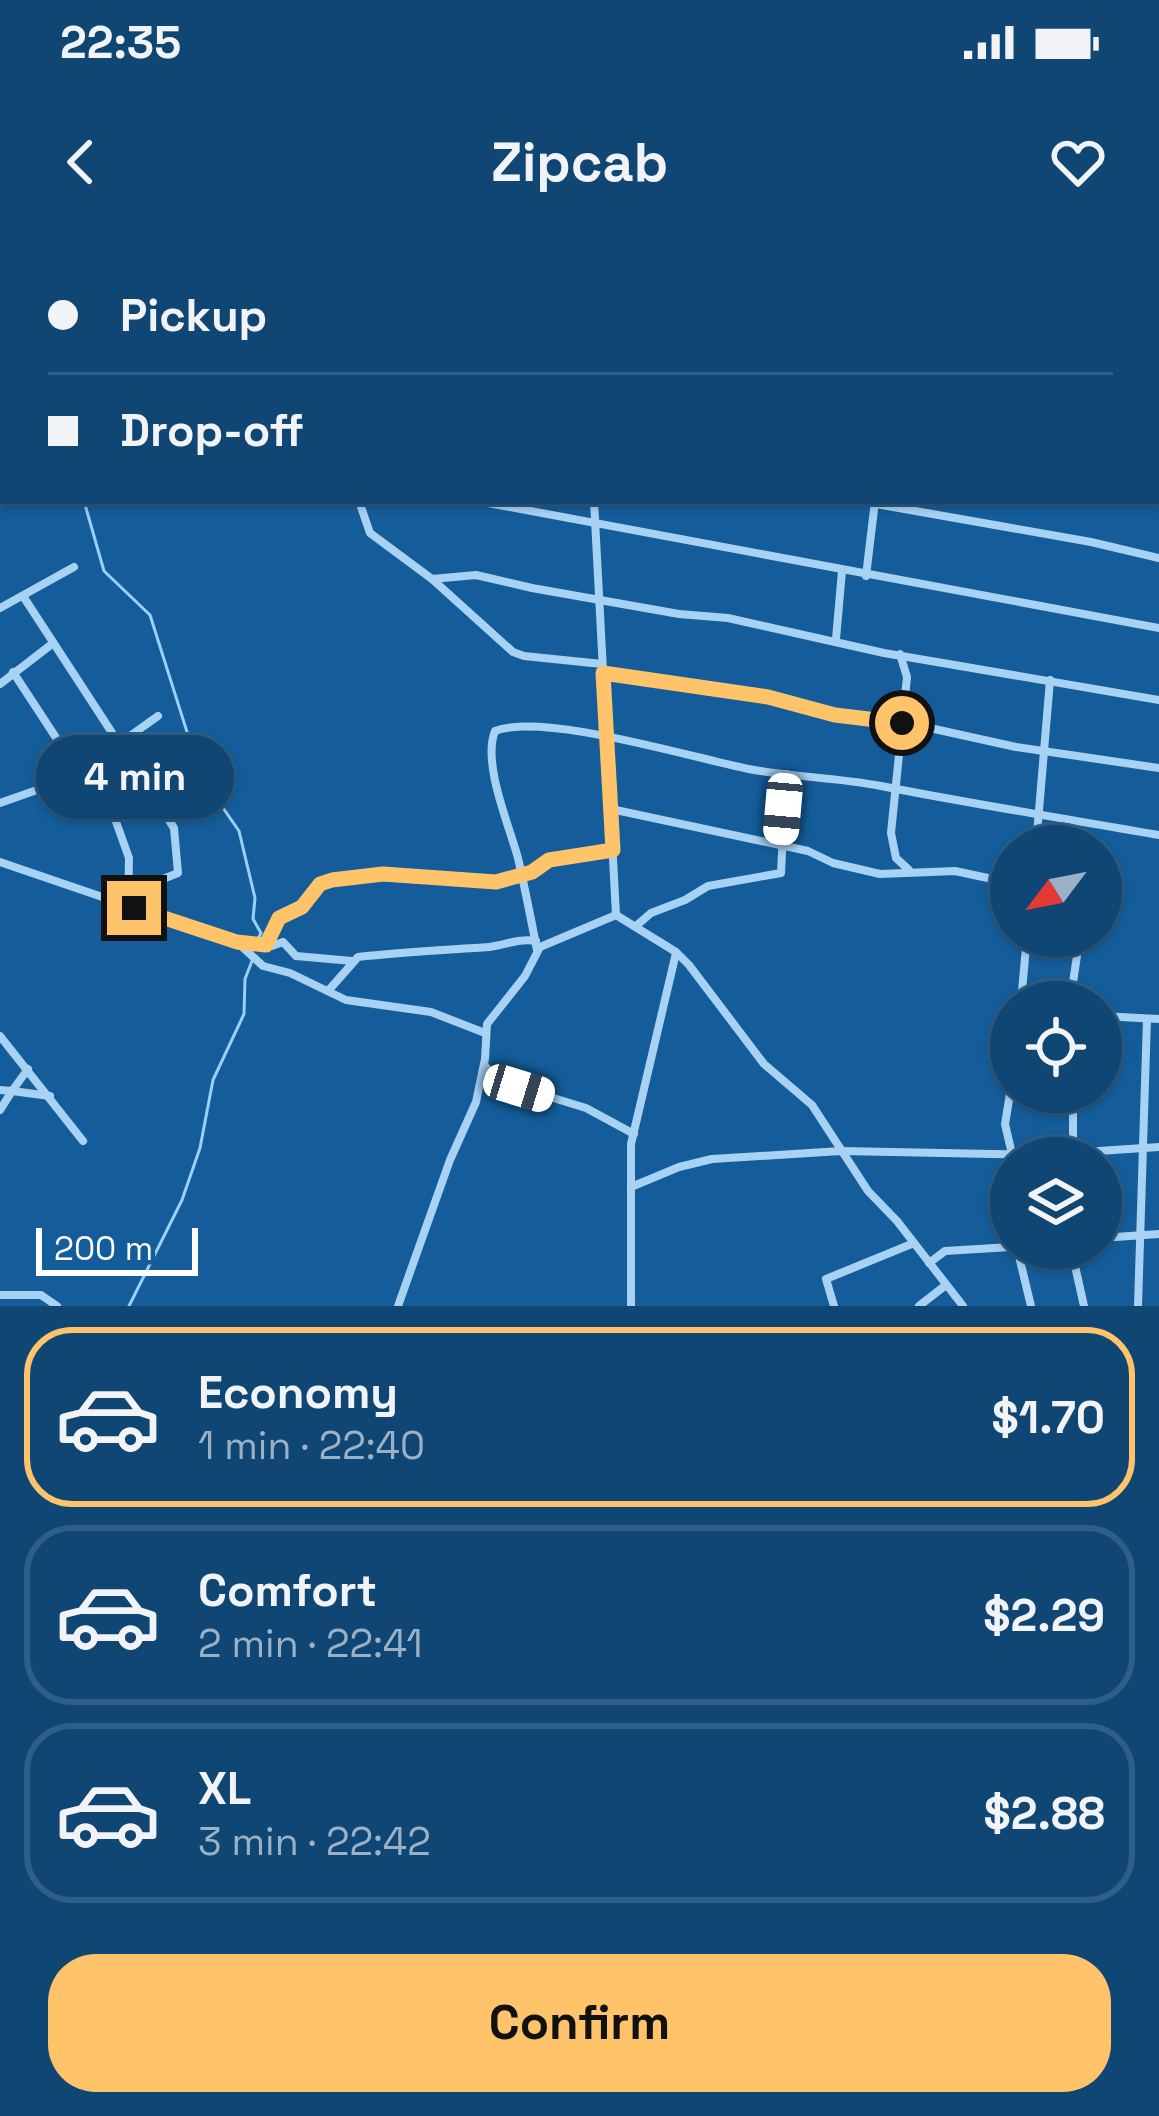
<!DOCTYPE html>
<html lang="en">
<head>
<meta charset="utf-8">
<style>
	body { margin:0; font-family:"Space Grotesk",sans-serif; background:#1d507c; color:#f1f3f6; height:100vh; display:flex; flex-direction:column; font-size:45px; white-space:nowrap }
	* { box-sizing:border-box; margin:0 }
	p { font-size:39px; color:#9bb1c5 }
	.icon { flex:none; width:66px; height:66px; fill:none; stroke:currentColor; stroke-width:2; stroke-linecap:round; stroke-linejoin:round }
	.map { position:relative; height:1066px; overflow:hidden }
	.drawer { display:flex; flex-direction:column; background:#0f4674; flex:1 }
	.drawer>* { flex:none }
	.top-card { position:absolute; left:0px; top:0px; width:1161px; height:264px; box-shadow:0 3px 9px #0004,0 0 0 3px #2f5e86; display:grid; align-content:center; height:264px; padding:0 48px; background:#0f4674 }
	.needle { width:78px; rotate:238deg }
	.tools { position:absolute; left:990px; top:585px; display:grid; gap:24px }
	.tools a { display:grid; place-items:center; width:132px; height:132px; border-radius:50%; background:#0f4674; box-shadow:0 3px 9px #0004,0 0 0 3px #2f5e86; font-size:60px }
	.scale { position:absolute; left:36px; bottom:30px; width:162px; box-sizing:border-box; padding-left:12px; border:6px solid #fff; border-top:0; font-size:33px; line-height:42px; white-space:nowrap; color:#fff; -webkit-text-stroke:9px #145d9a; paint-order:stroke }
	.end { position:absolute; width:54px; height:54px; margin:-27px; border:15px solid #ffc36a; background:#111; box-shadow:0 0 0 6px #111 }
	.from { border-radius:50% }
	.bubble { position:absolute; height:84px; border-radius:42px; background:#0f4674; box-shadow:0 3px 9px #0004,0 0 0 3px #2f5e86; font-size:39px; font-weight:700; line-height:84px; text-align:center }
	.car { position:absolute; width:36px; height:72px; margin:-36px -18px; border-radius:15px; box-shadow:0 0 9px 3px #0007; background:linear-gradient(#fff 24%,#345 0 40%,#fff 0 76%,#345 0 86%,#fff 0) }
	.top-card b { display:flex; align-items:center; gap:42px; height:114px; font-size:45px }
	.top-card b+b { border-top:3px solid #2f5e86 }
	.top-card i { width:30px; height:30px; background:#f1f3f6 }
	ul { padding:21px 0 0; list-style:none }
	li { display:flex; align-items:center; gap:36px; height:180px; margin:0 24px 18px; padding:0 24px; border:6px solid #2f5e86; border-radius:48px }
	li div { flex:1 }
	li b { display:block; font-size:45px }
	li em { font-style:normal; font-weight:700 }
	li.on { border-color:#ffc36a }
	li>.icon { width:108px; height:108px; stroke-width:1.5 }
	.primary-button { display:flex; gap:24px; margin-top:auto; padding:24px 48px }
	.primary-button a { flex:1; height:138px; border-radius:48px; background:#ffc36a; color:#111; font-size:48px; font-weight:700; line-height:138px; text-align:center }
	.status { display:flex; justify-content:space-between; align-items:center; height:84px; padding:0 60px; background:#0f4674; direction:ltr }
	.status svg { height:33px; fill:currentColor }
	header { display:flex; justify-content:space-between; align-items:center; height:156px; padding:0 48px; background:#0f4674; font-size:54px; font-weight:700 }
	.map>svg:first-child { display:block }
</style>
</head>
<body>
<div class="status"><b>22:35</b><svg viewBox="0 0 49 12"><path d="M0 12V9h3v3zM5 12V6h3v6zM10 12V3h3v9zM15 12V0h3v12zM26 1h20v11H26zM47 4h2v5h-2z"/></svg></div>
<header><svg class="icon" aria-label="back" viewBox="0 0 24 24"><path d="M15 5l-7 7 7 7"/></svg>Zipcab<svg class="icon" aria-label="heart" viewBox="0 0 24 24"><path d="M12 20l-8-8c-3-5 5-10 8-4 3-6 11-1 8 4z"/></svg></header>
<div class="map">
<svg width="1159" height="1066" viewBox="0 0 1159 1066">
	<rect width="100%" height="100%" fill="#145d9a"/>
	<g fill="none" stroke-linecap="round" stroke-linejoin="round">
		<g stroke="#9acff6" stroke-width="3">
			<polyline points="75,3 76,0"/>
			<polyline points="84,261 104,331 150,375 201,536 239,591 255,658 253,679 261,693 257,701"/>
			<polyline points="129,1066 182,960 200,908 213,840 244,774 245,739 252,721"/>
		</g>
		<g stroke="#a8d2f3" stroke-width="8">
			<polyline points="192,0 195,3"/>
			<polyline points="268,0 271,3"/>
			<polyline points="329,0 332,3"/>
			<polyline points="576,0 576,3"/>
			<polyline points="615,0 634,3"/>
			<polyline points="350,3 350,0"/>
			<polyline points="850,3 850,0"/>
			<polyline points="1075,3 1078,0"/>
			<polyline points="0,163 3,164"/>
			<polyline points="1158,175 1159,175"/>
			<polyline points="1158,250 1159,250"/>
			<polyline points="0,251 3,249"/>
			<polyline points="359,261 370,293 432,339 513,412 524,416 602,424"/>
			<polyline points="477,261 1159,388"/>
			<polyline points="594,261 616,675"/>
			<polyline points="859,261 1091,302 1159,318"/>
			<polyline points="866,336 875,261"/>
			<polyline points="432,339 476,335 532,348 679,374 728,378 884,413 1159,460"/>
			<polyline points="23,356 174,588 178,633 163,639 130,640"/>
			<polyline points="0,368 74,327"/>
			<polyline points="836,399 842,331"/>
			<polyline points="900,414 907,437 891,593 896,618 909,630"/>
			<polyline points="13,432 68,516 109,562 129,618 128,665"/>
			<polyline points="603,433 768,456 835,475 907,483 1016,507 1159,528"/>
			<polyline points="0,444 52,404"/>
			<polyline points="0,563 71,538 158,476"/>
			<polyline points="611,569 808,611 833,623 880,634 955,631 1011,643"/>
			<polyline points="1036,606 1050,440"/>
			<polyline points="0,622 234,702 272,706 283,702 296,716 352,721"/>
			<polyline points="616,675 676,712 689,725 764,824 812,865 868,951 897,981 963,1066"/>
			<polyline points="636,686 651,673 685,660 708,646 781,633 786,534"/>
			<polyline points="239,704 263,726 290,733 346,760 431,772 485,793"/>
			<polyline points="266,705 279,678 302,667 326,641 383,634 492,643 529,633 549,620 613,610"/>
			<path d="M537,710c-6,-31 -12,-61 -19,-92 -9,-33 -36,-95 -23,-127 51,-19 200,28 259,39 42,7 85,8 127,16 92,18 185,33 278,49"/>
			<path d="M328,751l30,-34c43,-5 88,-7 131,-10 17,-2 29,-9 47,-6"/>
			<polyline points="1021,762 1027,696"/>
			<polyline points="1070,762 1080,696"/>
			<polyline points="1101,776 1159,779"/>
			<polyline points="0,796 83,901"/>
			<polyline points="485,826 501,842 586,868 634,894"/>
			<polyline points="1011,848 1005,884 1012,914"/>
			<polyline points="0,850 12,851 28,829"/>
			<polyline points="1073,852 1073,911"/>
			<polyline points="0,870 12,851 50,856"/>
			<polyline points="631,947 679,927 712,919 841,911 1038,915 1159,907"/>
			<polyline points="1101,998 1159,994"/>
			<polyline points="1017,1008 1031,1066"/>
			<polyline points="1071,1008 1084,1066"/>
			<polyline points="929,1023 945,1011 1011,1007"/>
			<polyline points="0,1055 41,1055 57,1066"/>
			<polyline points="398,1066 450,920 476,862 485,819 487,784 525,736 540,707 616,675"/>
			<polyline points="631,1066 631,904 676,713"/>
			<polyline points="834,1066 826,1039 914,1003"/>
			<polyline points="919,1066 946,1045"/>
			<polyline points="1138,1066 1147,779"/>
		</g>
	</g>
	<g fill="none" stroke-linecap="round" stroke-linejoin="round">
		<polyline stroke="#ffc36a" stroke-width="15" points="134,668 237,702 266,705 279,678 302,667 320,644 332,640 383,634 496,642 532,632 549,620 613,610 603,433 768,457 835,475 902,483"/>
	</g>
</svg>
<div class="tools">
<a><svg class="needle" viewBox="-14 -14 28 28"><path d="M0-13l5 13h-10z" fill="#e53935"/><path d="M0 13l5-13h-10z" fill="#9bb1c5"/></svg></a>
<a><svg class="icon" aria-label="locate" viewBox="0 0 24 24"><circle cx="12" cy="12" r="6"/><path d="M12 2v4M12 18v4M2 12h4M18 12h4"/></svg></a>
<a><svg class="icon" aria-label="layers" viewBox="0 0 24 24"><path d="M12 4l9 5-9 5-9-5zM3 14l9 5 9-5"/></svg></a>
</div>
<div class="scale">200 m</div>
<i class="end from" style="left:902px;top:483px"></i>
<i class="end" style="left:134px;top:668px"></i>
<div class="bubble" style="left:36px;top:495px;width:198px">4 min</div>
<i class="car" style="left:783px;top:569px;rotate:185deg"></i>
<i class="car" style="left:519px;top:848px;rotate:107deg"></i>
<div class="top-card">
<b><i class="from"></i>Pickup</b>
<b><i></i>Drop-off</b>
</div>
</div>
<section class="drawer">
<ul>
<li class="on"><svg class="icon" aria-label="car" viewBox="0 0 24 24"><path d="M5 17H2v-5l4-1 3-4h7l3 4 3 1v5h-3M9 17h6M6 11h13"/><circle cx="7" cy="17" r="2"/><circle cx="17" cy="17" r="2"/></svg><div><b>Economy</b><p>1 min · 22:40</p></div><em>$1.70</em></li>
<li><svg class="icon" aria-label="car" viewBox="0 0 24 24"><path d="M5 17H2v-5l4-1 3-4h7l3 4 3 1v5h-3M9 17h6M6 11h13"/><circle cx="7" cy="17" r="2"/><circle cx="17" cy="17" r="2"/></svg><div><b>Comfort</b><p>2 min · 22:41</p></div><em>$2.29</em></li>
<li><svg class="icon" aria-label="car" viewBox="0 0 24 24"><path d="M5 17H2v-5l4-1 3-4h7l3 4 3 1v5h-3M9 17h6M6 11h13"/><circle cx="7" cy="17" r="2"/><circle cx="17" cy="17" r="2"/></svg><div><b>XL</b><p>3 min · 22:42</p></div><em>$2.88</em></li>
</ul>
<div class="primary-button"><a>Confirm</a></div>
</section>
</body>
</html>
